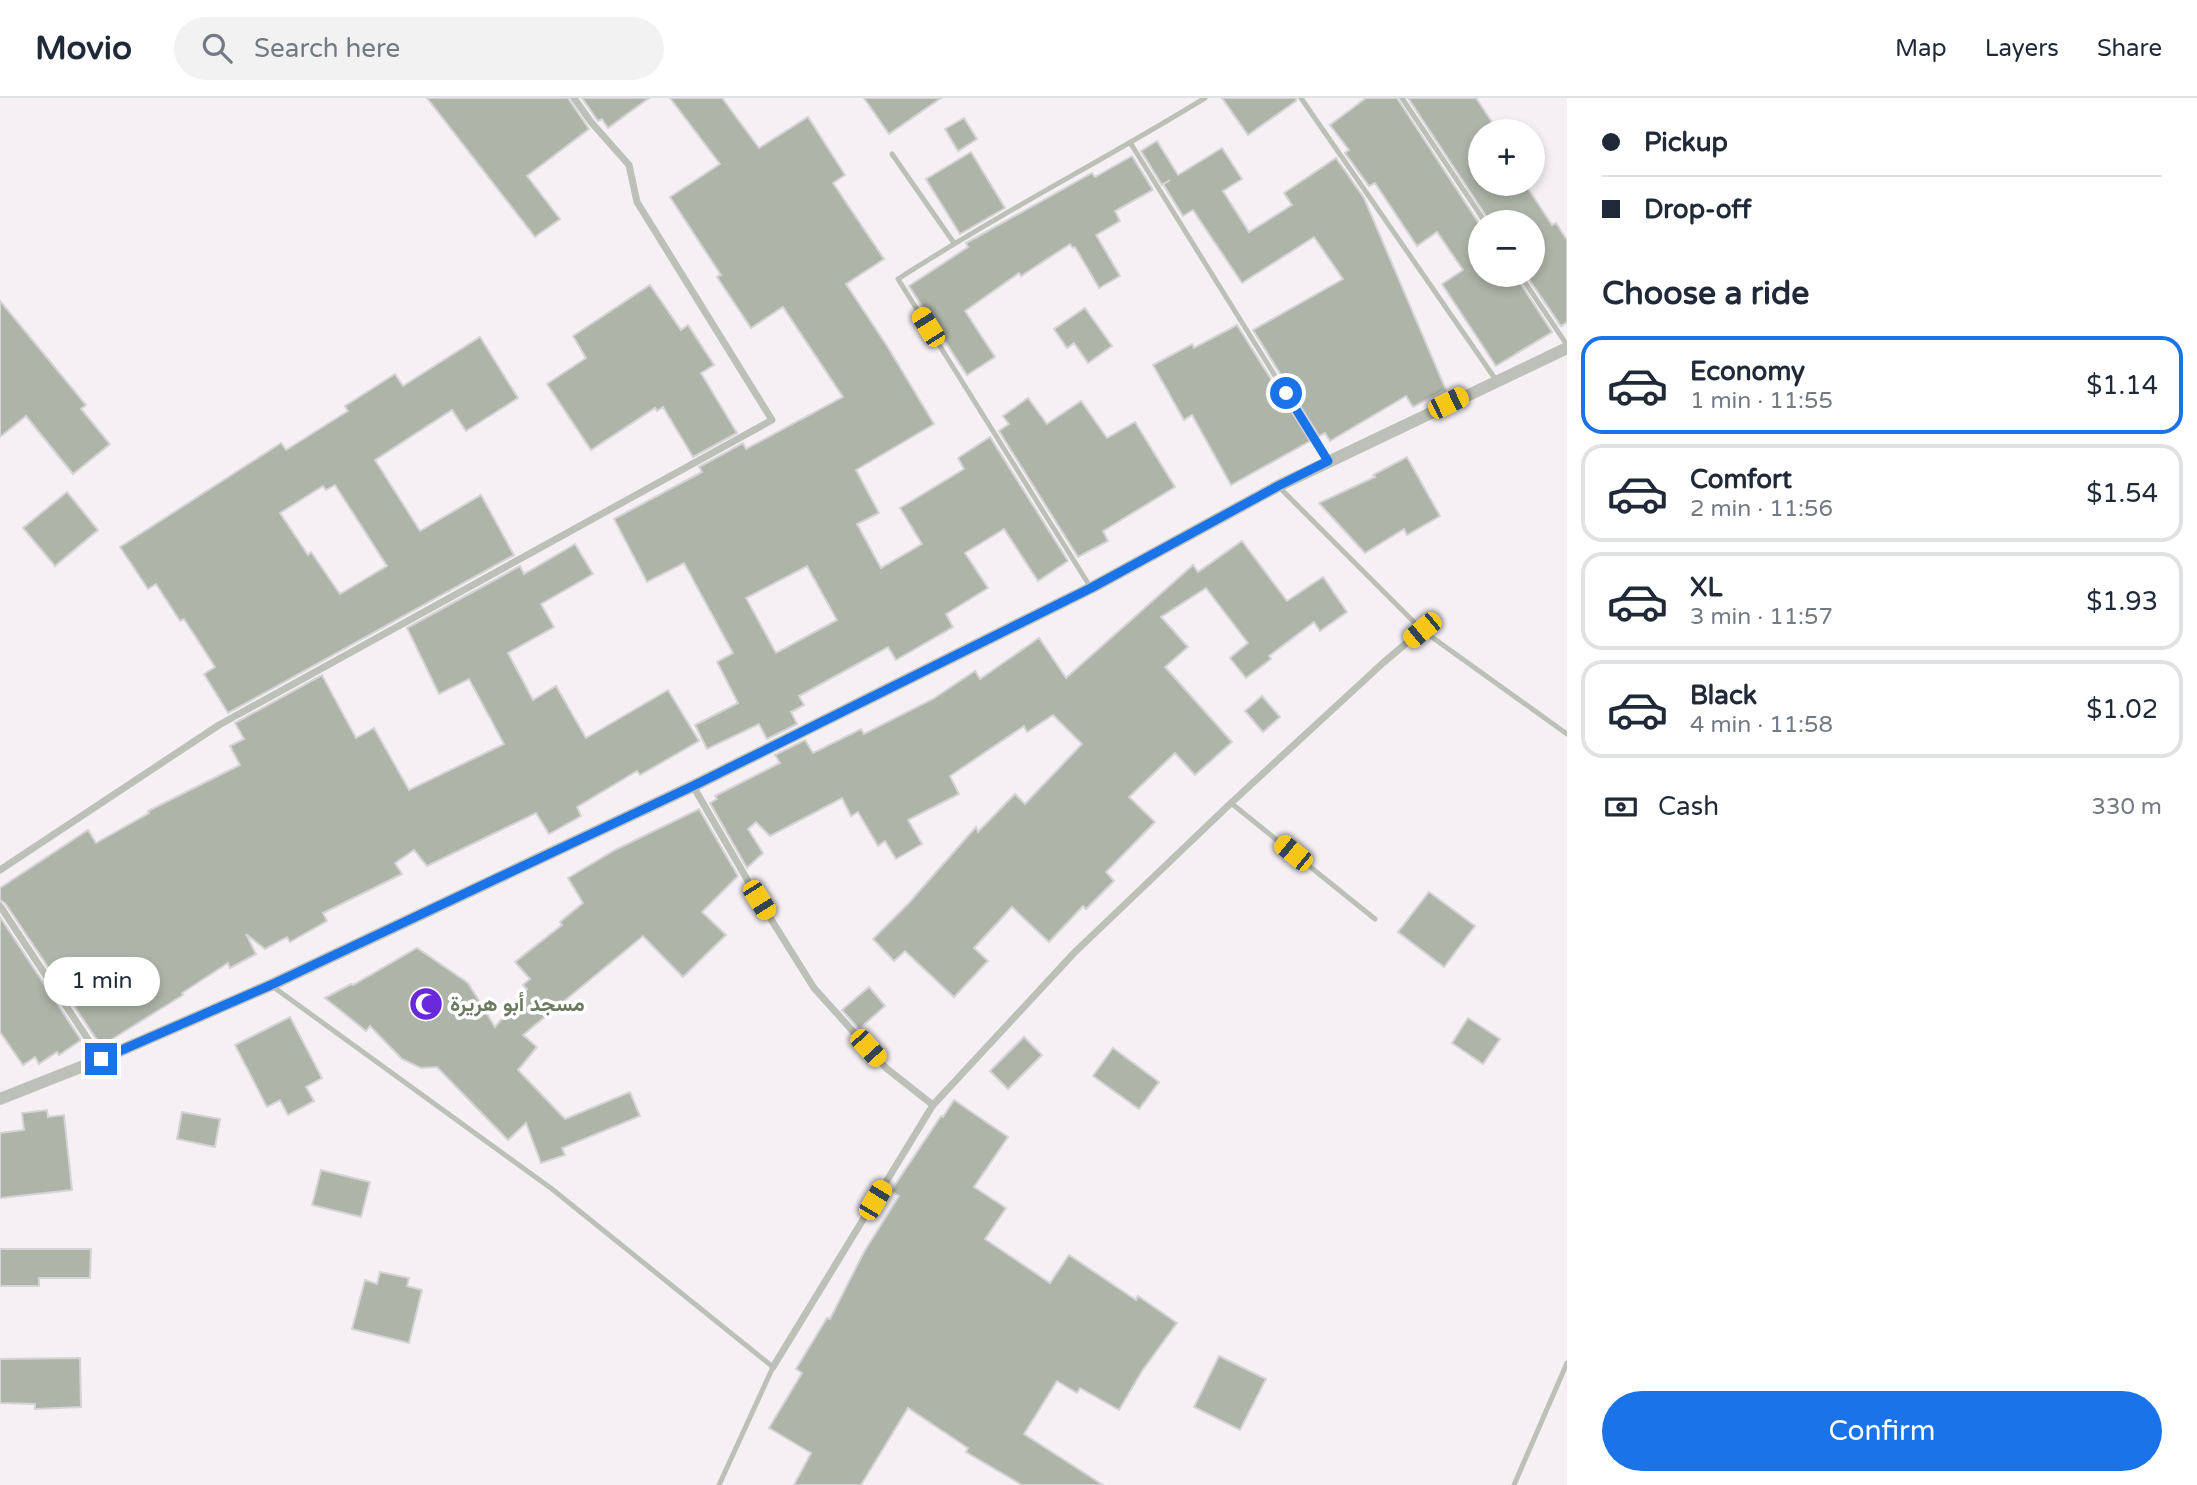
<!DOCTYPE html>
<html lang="en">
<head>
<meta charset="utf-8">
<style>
	body { margin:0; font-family:"Varela Round",Vazirmatn,sans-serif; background:#f2f2f3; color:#1f2937; height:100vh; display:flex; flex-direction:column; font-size:26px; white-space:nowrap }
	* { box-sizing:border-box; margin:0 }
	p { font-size:23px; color:#747a83 }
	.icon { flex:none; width:38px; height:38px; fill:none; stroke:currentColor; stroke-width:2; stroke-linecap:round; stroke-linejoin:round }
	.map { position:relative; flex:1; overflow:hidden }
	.details { display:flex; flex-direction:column; background:#fff; width:630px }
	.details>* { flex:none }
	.hud { display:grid; align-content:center; height:154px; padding:0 35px; background:#fff }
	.fabs { position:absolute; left:1468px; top:21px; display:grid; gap:14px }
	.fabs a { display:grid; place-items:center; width:77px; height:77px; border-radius:50%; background:#fff; box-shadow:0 4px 10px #0003; font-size:35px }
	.end { position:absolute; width:32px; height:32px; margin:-16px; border:9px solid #1a73e8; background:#fff; box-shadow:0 0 0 4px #fff }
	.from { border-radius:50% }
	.bubble { position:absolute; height:49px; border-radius:24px; background:#fff; box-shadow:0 4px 10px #0003; font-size:23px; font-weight:600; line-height:49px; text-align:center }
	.car { position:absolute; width:21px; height:42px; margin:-21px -10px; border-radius:9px; box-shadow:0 0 5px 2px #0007; background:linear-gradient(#f5c518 24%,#345 0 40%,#f5c518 0 76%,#345 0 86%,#f5c518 0) }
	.hud b { display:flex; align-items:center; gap:24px; height:66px; font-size:26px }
	.hud b+b { border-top:2px solid #e0e1e3 }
	.hud i { width:18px; height:18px; background:#1f2937 }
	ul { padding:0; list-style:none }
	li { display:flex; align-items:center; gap:21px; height:98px; margin:0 14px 10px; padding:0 21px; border:4px solid #e0e1e3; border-radius:21px }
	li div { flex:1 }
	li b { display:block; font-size:26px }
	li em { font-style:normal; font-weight:600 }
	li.active { border-color:#1a73e8 }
	li>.icon { width:63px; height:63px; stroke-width:1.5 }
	h2 { padding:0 35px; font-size:32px; line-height:84px }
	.pay { display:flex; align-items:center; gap:18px; height:77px; padding:0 35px; font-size:26px }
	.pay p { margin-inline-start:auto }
	.cta { display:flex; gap:14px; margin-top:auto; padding:14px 35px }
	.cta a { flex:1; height:80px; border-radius:42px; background:#1a73e8; color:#fff; font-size:28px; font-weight:600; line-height:80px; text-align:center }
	header { display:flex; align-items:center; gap:42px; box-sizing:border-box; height:98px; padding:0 35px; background:#fff; border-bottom:2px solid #e0e1e3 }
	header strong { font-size:33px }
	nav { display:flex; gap:38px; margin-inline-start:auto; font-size:24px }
	.search { width:490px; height:63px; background:#f2f2f3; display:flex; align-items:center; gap:18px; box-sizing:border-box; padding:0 24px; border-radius:38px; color:#747a83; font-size:26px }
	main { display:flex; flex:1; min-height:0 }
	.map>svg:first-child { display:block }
</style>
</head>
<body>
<header>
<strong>Movio</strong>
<div class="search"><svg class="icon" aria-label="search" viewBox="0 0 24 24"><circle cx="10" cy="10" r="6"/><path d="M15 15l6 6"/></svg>Search here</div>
<nav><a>Map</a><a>Layers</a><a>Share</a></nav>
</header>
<main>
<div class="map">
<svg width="1567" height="1387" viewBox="0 0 1567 1387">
	<rect width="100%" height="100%" fill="#f4f0f3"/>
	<g fill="#aeb4a8" stroke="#d5d3d5" stroke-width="2" fill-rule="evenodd">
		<polygon points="427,0 568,0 589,31 527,78 560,121 535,139"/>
		<polygon points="582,0 649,0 608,30 602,21 598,23"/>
		<path d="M670,0h52l37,50 49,-31 37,58 -12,8 51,76 -38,25 41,62 47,78 -78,46 23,43 -22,11 24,44 41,-24 -22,-36 64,-39 -6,-11 32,-21 78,124 -30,20 -34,-52 -39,24 23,35 -42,26 7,13 -57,33 -8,-13 -89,49 5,9 -13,7 6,12 -30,15 -8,-15 -52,25 -12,-24 43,-22 -21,-41 16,-9 -49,-90 -37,19 -33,-63 88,-47 -3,-5 44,-24 3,6 97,-52 -60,-90 -32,21 -34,-51 4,-2 -51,-78 50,-33zM807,468l30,54 -61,33 -30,-55z"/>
		<polygon points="864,0 941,0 889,36"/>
		<polygon points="1222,0 1296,0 1296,3 1248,37"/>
		<polygon points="1366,0 1397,0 1480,127 1480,177 1515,177 1552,234 1496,268 1442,186 1463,172 1437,134 1417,148 1375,85 1369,88 1345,55 1349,52 1330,27"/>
		<polygon points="1408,0 1476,0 1498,33 1480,33 1480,86 1525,86 1552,127 1556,125 1567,142 1567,224 1561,228 1526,177 1533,177 1533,124 1490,124"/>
		<polygon points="964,20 977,41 958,53 945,31"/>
		<polygon points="1157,43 1178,77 1222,50 1242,81 1223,93 1249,134 1292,107 1284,95 1336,60 1364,100 1446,292 1413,309 1406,298 1330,343 1325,335 1319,338 1253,232 1343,181 1314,139 1242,185 1193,112 1183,118 1163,86 1170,82 1162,87 1141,53"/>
		<polygon points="971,54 1005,110 960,136 926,81"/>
		<polygon points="1132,58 1153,92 1115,113 1120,123 1096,137 1120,178 1099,190 1075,149 1073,150 1070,146 1021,178 1019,175 965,213 995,259 967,277 909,188 968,149 966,145 977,139 1092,75 1095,79"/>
		<polygon points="650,187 681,232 688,227 714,267 701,275 737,335 693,359 663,309 657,313 655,310 591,352 547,286 586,260 573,238"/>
		<polygon points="0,203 86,307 81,311 110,346 73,376 26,318 0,339"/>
		<polygon points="1085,210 1112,248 1088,265 1074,245 1067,250 1054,231"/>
		<polygon points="1237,227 1310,343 1231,387 1192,317 1184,322 1153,267 1192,246 1194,250"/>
		<path d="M480,239l38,61 -52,33 -14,-21 -77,50 45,71 61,-36 33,60 -286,158 -24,-39 11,-7 -31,-48 -4,2 -24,-37 -8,5 -28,-42 161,-104 5,7 62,-39 -3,-5 50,-32 8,12zM335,387l52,81 -47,28 -29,-42 -3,3 -28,-42 43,-27 3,4z"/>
		<polygon points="1028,300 1047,326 1081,303 1107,340 1135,324 1175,389 1103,433 1108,443 1078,459 999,333 1009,326 1003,318"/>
		<polygon points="1407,359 1440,418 1407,437 1404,431 1365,455 1319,405 1375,379 1373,377"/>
		<polygon points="67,394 98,432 55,468 23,430"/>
		<polygon points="1242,443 1287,503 1323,479 1347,514 1320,533 1314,524 1269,558 1271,561 1246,580 1230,560 1248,545 1206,490 1161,519 1188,549 1165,569 1232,644 1195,677 1175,655 1129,699 1155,724 1106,774 1114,783 1086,811 1083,808 1049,844 1012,809 974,850 988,863 954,899 905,853 894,863 873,841 908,806 976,729 978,734 1015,696 1025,706 1082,646 1053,617 1027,634 1024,628 950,678 959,696 908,722 922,746 896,761 885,743 878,748 858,714 851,718 842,700 770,738 756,724 748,731 763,755 747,770 710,705 717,701 715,698 780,665 775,657 805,642 813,655 861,631 864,636 933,601 975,573 980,581 1039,540 1066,580 1193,467 1198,474"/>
		<polygon points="575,446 593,476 541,506 554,529 508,555 533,602 556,588 586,640 668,592 699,643 640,677 637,673 577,709 581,718 549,736 536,715 427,768 414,752 395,765 402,776 323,815 327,823 290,844 287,839 265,851 246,836 256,856 230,870 228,865 182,895 183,897 101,948 5,805 0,802 0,790 88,732 96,745 149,715 148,713 240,667 230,648 244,641 235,625 322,577 356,640 374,630 409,692 504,646 469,581 439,596 407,530 520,468 524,476"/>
		<polygon points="1262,598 1280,619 1263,634 1245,613"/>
		<polygon points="699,711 738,778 702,814 726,837 683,879 643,838 523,937 537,949 518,972 565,1021 630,994 640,1018 562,1050 565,1057 541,1065 526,1025 508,1042 437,969 421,970 402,961 370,928 366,933 325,900 351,886 353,887 417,850 468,885 495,929 527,891 523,887 530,881 515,864 562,827 560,824 583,805 568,780 615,752"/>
		<polygon points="1429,794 1475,828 1444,869 1398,834"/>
		<polygon points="0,819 81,942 59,957 57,954 39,966 35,959 23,967 0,934"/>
		<polygon points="869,889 885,908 859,931 842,912"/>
		<polygon points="290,919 322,980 306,989 314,1003 288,1017 280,1002 267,1009 235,947"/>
		<polygon points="1468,920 1500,941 1483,966 1452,945"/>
		<polygon points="1024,939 1042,957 1008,991 990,973"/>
		<polygon points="1113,950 1159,984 1139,1011 1093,978"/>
		<polygon points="954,1002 1008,1039 974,1089 1006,1110 985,1141 1050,1185 1069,1157 1136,1202 1138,1198 1177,1225 1142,1273 1119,1312 1080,1290 1077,1295 1057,1283 1024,1336 1103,1387 1022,1387 966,1354 968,1350 908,1310 861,1387 794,1387 811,1355 769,1330 802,1275 796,1271 827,1220 830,1221 864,1154 899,1098 891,1093 941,1018 943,1019"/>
		<polygon points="47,1012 48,1019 64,1017 72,1092 0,1100 0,1035 24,1032 22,1015"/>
		<polygon points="182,1014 220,1021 215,1049 177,1041"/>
		<polygon points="321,1072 370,1084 361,1119 312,1107"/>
		<polygon points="0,1151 91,1151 90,1180 39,1180 39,1188 0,1188"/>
		<polygon points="380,1174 409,1180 407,1188 422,1192 409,1245 352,1231 365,1182 377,1186"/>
		<polygon points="1219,1258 1266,1281 1240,1332 1194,1309"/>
		<polygon points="80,1260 81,1309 35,1311 35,1306 0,1305 0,1261"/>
	</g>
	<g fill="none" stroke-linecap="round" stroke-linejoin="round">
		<g stroke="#bcc0b8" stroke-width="5">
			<polyline points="1301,0 1496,282"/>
			<polyline points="1402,0 1485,124"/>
			<polyline points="1131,46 1328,363"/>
			<polyline points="892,56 954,145"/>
			<polyline points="1520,177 1567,247"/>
			<polyline points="1278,388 1422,532 1567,636"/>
			<path d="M1091,490l-193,-309c100,-65 206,-119 307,-181"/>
			<polyline points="1231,705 1375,821"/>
			<polyline points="272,888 552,1091 773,1269 719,1387"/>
			<polyline points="1514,1387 1567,1265"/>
		</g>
		<g stroke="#bcc0b8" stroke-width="7">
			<polyline points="693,688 759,802 814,890 886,970 933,1007"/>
			<polyline points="0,772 219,627 772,322 637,104 629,67 591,24 574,0"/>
			<polyline points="0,808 101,961"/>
			<polyline points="773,1269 933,1007 1074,855 1231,705 1384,564 1422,532"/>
		</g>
		<polyline stroke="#bcc0b8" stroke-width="12" points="0,1001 101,961 271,887 693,688 1091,490 1278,388 1567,250"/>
	</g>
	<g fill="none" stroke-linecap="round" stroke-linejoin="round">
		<polyline stroke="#1a73e8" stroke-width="9" points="101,961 271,887 693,688 1091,490 1278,388 1328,363 1286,295"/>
	</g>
	<defs>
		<g id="mosque-disc" transform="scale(1.75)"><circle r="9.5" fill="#6a28db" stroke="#fff"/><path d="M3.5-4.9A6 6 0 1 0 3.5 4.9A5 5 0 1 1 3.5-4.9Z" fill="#fff"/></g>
	</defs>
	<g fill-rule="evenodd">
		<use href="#mosque-disc" x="426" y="906"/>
	</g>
	<g text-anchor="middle" stroke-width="7" stroke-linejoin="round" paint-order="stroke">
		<g font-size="21" font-weight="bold" fill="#6b7a60" stroke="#fff" text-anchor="start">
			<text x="450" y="913">مسجد أبو هريرة</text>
		</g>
	</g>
</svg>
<div class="fabs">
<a>+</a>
<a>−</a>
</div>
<i class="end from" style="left:1286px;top:295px"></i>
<i class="end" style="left:101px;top:961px"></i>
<div class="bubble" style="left:44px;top:859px;width:116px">1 min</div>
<i class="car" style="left:928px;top:229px;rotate:328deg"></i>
<i class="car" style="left:1448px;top:305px;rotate:64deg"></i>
<i class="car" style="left:1422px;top:532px;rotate:230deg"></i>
<i class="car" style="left:1293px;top:755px;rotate:309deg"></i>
<i class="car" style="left:759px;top:802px;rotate:148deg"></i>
<i class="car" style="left:868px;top:950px;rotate:138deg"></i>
<i class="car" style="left:875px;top:1102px;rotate:31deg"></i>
</div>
<section class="details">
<div class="hud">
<b><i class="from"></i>Pickup</b>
<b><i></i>Drop-off</b>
</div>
<h2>Choose a ride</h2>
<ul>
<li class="active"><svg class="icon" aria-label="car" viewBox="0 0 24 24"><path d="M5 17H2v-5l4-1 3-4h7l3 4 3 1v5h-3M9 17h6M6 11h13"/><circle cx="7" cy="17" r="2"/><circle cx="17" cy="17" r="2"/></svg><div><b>Economy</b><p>1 min · 11:55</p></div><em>$1.14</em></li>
<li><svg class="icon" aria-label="car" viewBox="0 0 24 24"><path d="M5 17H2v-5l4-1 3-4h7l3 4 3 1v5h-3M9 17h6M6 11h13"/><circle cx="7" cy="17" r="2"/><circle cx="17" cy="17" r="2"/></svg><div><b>Comfort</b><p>2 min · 11:56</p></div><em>$1.54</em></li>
<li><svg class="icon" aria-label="car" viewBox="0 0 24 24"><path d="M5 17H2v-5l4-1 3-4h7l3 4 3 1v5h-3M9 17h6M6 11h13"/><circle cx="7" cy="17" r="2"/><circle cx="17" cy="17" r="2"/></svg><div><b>XL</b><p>3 min · 11:57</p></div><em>$1.93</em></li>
<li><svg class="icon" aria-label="car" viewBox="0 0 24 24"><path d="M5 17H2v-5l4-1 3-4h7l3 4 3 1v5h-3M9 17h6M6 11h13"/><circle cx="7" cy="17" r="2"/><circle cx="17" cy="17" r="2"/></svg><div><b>Black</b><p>4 min · 11:58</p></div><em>$1.02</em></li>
</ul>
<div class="pay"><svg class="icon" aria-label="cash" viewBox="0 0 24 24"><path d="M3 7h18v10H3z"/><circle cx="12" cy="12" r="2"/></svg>Cash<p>330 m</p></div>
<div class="cta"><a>Confirm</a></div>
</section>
</main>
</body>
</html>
